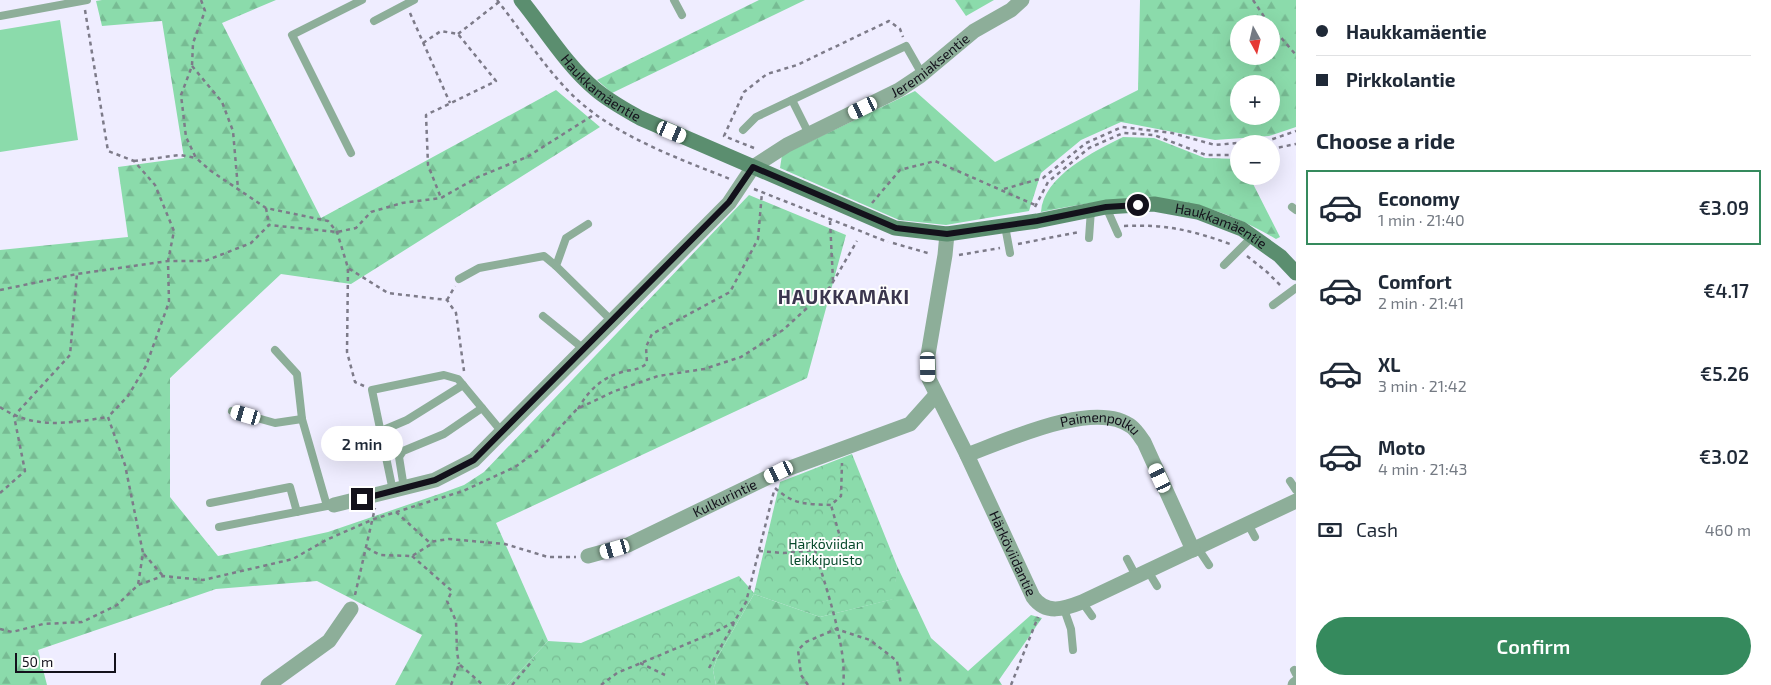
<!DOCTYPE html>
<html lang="en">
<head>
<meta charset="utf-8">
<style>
	body { margin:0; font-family:"Exo 2",sans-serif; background:#f2f2f3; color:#1f2937; height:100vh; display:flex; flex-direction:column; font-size:19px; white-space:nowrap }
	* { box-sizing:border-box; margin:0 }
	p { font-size:16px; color:#747a83 }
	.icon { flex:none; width:28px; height:28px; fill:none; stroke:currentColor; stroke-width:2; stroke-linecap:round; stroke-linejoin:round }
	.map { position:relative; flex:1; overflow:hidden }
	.side { display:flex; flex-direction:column; background:#fff; width:475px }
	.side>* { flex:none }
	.top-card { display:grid; align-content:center; height:110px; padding:0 20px; background:#fff }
	.needle { width:32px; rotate:172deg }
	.buttons { position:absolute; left:1230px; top:15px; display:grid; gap:10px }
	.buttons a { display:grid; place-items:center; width:50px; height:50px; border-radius:50%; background:#fff; box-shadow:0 5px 20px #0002; font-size:25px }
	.scale { position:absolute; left:15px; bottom:12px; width:101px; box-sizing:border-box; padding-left:5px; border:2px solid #13111b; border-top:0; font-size:14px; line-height:18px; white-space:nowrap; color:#13111b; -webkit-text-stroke:4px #fdfdfd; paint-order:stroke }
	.end { position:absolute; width:22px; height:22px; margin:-11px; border:6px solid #13111b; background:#fff; box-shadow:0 0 0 2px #fff }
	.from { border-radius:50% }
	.bubble { position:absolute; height:35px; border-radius:18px; background:#fff; box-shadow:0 5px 20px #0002; font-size:16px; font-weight:600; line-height:35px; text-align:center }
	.car { position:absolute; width:15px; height:30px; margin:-15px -8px; border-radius:6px; box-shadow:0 0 4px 1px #0007; background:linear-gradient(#fff 24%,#345 0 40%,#fff 0 76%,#345 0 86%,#fff 0) }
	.top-card b { display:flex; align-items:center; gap:18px; height:48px; font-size:19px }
	.top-card b+b { border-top:1px solid #e0e1e3 }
	.top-card i { width:12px; height:12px; background:#1f2937 }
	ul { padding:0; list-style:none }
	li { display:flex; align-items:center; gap:15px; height:75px; margin:0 10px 8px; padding:0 10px; border:2px solid transparent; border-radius:0px }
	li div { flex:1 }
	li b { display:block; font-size:19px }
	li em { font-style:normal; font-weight:600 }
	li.current { border-color:#358a5d }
	li>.icon { width:45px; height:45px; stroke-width:1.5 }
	h2 { padding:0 20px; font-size:22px; line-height:60px }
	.pay { display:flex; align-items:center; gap:12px; height:55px; padding:0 20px; font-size:19px }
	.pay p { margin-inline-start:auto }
	.cta { display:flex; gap:10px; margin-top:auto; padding:10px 20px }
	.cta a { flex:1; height:58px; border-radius:30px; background:#358a5d; color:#fff; font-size:20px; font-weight:600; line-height:58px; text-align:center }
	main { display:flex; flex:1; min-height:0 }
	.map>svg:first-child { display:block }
</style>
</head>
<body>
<main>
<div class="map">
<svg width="1296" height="685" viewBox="0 0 1296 685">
	<defs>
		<pattern id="forest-firs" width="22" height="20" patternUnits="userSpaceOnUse" patternTransform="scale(1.25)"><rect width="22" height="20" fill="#8bdbab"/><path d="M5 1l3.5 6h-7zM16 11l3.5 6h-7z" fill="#77bb93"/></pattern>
		<pattern id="park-crowns" width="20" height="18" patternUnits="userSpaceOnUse" patternTransform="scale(1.25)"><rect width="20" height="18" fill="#8bdbab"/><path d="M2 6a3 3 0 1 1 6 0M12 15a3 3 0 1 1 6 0" fill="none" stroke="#77bb93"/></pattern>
	</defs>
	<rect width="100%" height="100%" fill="#efedff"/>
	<polygon fill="#8bdbab" points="60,20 78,140 0,152 0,30"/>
	<g fill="url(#forest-firs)" fill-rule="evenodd">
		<polygon points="102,0 276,0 222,23 321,218 556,90 600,127 351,284 281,274 170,378 170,497 218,556 328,532 445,492 464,485 484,472 749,195 846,235 807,378 496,523 548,641 507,685 395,685 422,635 317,581 216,589 38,650 47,685 0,685 0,250 128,237 118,167 184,158 162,21 102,26 96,1"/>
		<polygon points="759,0 805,0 612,93 597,80"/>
		<polygon points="955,0 994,0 966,16"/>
		<path d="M1140,0h156v127l-27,9 -54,4 -94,-18 -40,18 -40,33 -12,38 -83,14 -47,-5 -119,-52 2,-13 133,-64 80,71 143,-72zM1239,24h32v32h-32zM1239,84h32v32h-32z"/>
		<path d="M1123,137l31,1 51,20 34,1v17h10l31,61 -4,2c-84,-50 -143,-46 -235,-27 2,-36 54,-61 82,-75z"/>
		<polygon points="897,566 931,638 968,671 1031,615 1042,618 999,680 1002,685 716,685 713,670 717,658 754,594 820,617 893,599"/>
	</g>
	<polygon fill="url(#park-crowns)" points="852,454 897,566 894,599 820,617 754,594 717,658 713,670 716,685 507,685 548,641 581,643 739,576 754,593 780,482"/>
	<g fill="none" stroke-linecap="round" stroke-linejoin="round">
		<g stroke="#7d7b89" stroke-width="2.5" stroke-dasharray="4 4" stroke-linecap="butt">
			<polyline points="201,0 205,11 193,43 192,66 181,95 186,137 196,158 211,171 266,208 328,221 337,232 348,268 388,293 447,300 456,313 464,371"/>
			<path d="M497,0c27,34 52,75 84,103 42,36 99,56 149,76"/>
			<polyline points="1253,0 1269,24"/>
			<polyline points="85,10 108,151 134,161 155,185 174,231 168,261 169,302 146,366 128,396 108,417 125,465 143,553 138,585"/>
			<polyline points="410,13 450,103"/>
			<polyline points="1271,26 1296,55"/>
			<polyline points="458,34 499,2"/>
			<polyline points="423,43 441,31 458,34 496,81 426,115 428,165 441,198"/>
			<polyline points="192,66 222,102 233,131 238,189"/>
			<polyline points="754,148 724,136 744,92 767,74 797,65 889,21 900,29 903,37"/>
			<polyline points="1271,149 1296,144"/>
			<polyline points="134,161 180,155 196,158"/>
			<polyline points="754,189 888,242"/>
			<polyline points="1004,189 1043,178 1086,143 1122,127 1172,133 1215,145 1270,140 1296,131"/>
			<polyline points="872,203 900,170 935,161 1035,205"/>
			<polyline points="1035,207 1048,182 1089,148 1123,133 1154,135 1206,155 1239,155"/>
			<polyline points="266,208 269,225"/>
			<polyline points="830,221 833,280"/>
			<path d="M1124,226c41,-2 67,4 106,18"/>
			<polyline points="893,243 931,254"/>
			<polyline points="1018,244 1079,232"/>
			<polyline points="959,255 1000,248"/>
			<polyline points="1247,256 1267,272 1282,287"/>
			<polyline points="348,269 347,352 355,382 364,386"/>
			<polyline points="0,290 77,274 168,261 205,261 251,243 269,225 337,232 356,228 371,212 402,203 441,198 478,177 527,157 595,114"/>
			<polyline points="447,300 455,286"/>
			<path d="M0,407c34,23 69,16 108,10"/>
			<path d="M578,409c10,-18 23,-31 44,-37 11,-3 16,-1 25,-9l-1,-16 6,-13 78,-42 28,-53 4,-47"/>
			<path d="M775,488c19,17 31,16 56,17l10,-9 1,-33"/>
			<polyline points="0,493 25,471 14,416 70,355 77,274"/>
			<polyline points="396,512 429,542 449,539 505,544 548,557 576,557"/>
			<polyline points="367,548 380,555 412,556 433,543"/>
			<path d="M815,550c10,36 33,99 28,135"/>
			<polyline points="759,551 783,553 815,550 840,537 831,505"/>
			<polyline points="144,554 163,576"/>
			<polyline points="412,556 452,591 447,601 456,621 457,652 459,664"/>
			<polyline points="355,595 375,508"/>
			<polyline points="0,629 12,632 43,624 82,622 117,605 138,585 163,576 203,580 293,559 326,540 374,519 463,491 515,467 541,448 577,409 615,391 658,376 704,369 741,357 783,330 830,287 857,241"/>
			<polyline points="640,663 665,675"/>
			<polyline points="709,668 734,623"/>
			<polyline points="451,685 459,664 483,685"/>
			<polyline points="512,685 533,660"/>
			<polyline points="601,685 617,673 713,633 734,622 746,602 774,491"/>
			<polyline points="808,685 801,675 798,650 806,642 836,629 870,640 897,661 901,685"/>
			<polyline points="1011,685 1038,617"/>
		</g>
		<g stroke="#8dae99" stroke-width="8">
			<polyline points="674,0 682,15"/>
			<polyline points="0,16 87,0"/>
			<polyline points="374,21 414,0"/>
			<polyline points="792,100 809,134"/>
			<polyline points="743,130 756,117 906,46 922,74"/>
			<polyline points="351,153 292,35 362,0"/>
			<polyline points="1106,207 1118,234"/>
			<polyline points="1292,207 1296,210"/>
			<polyline points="588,224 566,238 556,266 613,322"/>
			<polyline points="1005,226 1010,253"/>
			<polyline points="1089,238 1091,210"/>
			<polyline points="1224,265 1252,237"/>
			<polyline points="459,279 479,268 544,256 556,266"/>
			<polyline points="1273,305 1296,288"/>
			<polyline points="543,316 585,350"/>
			<polyline points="275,350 297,374 302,419 327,506"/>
			<polyline points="232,411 275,423 302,419"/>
			<polyline points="381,431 407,420 463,385"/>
			<polyline points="1290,481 1296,490"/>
			<polyline points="404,488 399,457 403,451 444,434 482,408"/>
			<polyline points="393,491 372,390 444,375 458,379 502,432"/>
			<polyline points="210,503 290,487 297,512"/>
			<polyline points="1248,524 1255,537"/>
			<polyline points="219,527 332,505"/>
			<polyline points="1197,547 1209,565"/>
			<polyline points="1127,559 1136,576"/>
			<polyline points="1148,571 1157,586"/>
			<polyline points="1082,602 1092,616"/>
			<polyline points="1064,609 1071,629 1073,650"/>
			<polyline points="1294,670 1296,674"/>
		</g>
		<g stroke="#8dae99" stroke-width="15">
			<path id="s1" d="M947,234l-2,21 -17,100 1,24 38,76 66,142c13,18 31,12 49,5l214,-101"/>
			<path id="s2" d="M967,455c38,-14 129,-57 165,-28 5,4 9,11 12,15l49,108"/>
			<path id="s3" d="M334,505l101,-25 39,-20 255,-257 24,-36 34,-22 112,-55 21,-14 54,-45 37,-21 11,-10"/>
			<path id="s4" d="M588,556l40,-11 151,-73 131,-48 25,-28"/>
			<polyline points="268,685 329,641 351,609"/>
			<polyline points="1295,685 1296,684"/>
		</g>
		<path stroke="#5b8e6f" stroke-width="15" id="s5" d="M521,0c23,28 46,66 74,89 14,12 29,20 45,29l255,110 52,6 90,-13 69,-14 48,-3 44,8 44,17 38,27 16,17"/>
	</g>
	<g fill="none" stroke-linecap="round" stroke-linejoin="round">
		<polyline stroke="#13111b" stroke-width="6" points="362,499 435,480 474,460 729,202 753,167 896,228 947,234 1037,221 1106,207 1138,205"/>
	</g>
	<g text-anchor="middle" stroke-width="4" stroke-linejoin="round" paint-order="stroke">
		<g font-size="14" fill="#13111b" stroke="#fdfdfd">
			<text dy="5" stroke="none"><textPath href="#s3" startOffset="758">Jeremiaksentie</textPath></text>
			<text dy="5" stroke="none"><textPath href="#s5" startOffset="120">Haukkamäentie</textPath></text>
			<text dy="5" stroke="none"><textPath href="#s5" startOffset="780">Haukkamäentie</textPath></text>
			<text dy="5" stroke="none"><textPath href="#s2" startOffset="140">Paimenpolku</textPath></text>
			<text dy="5" stroke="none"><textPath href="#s4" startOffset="149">Kulkurintie</textPath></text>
			<text dy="5" stroke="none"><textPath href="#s1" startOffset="340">Härköviidantie</textPath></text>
		</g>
		<g font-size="14" fill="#07492b" stroke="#fdfdfd">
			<text x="826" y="549">Härköviidan<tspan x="826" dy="16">leikkipuisto</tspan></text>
		</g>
		<g font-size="19" font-weight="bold" letter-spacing="1" fill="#3b364e" stroke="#fdfdfd">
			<text x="844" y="304">HAUKKAMÄKI</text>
		</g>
	</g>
</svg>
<div class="buttons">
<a><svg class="needle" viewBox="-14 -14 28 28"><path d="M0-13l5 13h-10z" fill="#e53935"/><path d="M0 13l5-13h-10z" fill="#747a83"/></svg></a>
<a>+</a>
<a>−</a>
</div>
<div class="scale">50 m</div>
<i class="end from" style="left:1138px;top:205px"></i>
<i class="end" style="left:362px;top:499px"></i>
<div class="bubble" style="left:321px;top:426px;width:82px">2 min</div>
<i class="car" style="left:863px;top:108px;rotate:244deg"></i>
<i class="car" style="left:672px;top:132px;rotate:113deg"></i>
<i class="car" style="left:928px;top:367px;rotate:179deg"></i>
<i class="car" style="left:246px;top:415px;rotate:286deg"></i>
<i class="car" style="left:779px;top:472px;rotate:244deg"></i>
<i class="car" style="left:1160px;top:478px;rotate:335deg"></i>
<i class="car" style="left:615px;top:549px;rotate:254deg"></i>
</div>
<section class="side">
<div class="top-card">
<b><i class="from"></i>Haukkamäentie</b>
<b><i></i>Pirkkolantie</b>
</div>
<h2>Choose a ride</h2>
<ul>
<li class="current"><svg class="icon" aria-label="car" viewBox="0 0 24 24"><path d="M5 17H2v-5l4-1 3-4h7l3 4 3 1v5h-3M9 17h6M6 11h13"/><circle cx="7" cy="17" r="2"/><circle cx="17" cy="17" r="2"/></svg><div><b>Economy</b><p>1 min · 21:40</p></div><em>€3.09</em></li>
<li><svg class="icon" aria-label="car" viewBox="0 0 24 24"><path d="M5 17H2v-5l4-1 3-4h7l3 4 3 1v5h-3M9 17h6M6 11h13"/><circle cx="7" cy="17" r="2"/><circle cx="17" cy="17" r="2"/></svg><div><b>Comfort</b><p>2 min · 21:41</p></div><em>€4.17</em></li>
<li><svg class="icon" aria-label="car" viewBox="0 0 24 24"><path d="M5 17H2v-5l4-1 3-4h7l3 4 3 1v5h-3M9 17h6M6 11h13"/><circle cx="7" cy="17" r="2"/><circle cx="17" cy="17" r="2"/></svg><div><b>XL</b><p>3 min · 21:42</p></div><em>€5.26</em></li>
<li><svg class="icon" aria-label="car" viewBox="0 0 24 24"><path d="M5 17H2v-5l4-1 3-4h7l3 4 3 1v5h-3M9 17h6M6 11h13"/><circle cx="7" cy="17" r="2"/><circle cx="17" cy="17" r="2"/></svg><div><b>Moto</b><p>4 min · 21:43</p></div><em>€3.02</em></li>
</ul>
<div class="pay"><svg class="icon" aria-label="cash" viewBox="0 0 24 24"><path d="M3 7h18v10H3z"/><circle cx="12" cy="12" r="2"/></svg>Cash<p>460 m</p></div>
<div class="cta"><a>Confirm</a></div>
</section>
</main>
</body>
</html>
